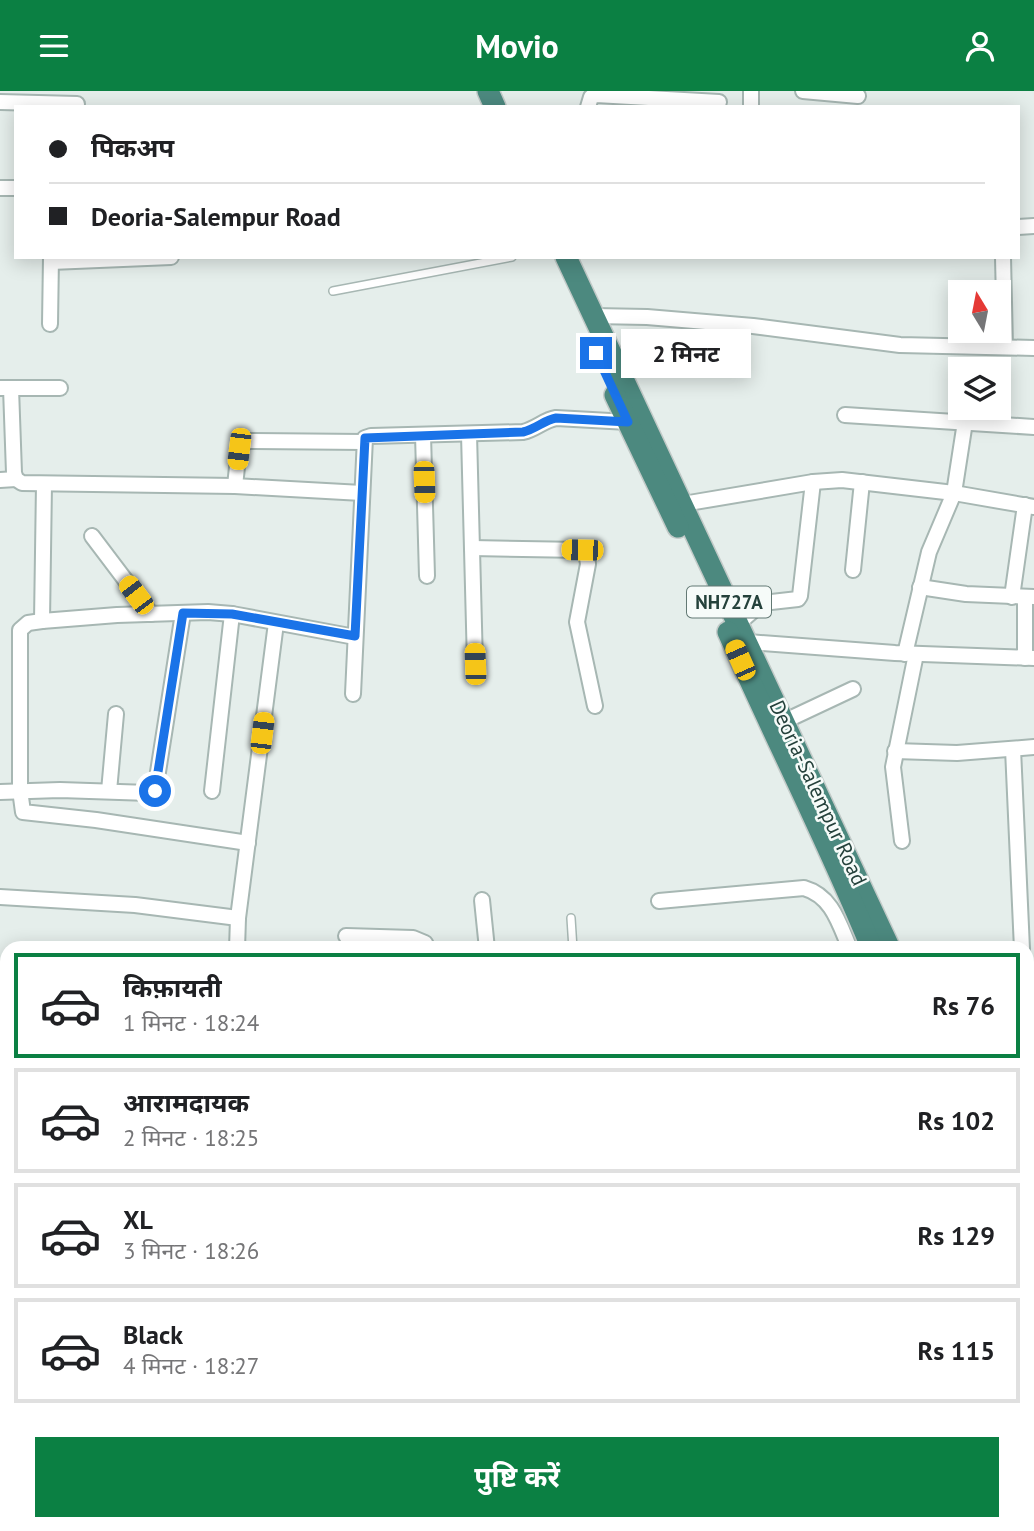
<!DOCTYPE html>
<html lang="hi">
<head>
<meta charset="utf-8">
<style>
	body { margin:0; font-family:"PT Sans","Noto Sans Devanagari",sans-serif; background:#f6f6f6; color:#202124; height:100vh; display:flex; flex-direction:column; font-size:26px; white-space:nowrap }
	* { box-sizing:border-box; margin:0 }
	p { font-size:23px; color:#757577 }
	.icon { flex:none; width:38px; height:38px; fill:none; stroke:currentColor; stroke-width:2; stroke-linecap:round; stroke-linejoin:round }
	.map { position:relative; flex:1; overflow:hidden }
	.panel { position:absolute; left:0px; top:850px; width:1034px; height:590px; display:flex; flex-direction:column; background:#fff; border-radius:21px 21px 0 0; box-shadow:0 4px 18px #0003 }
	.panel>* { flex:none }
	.top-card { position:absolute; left:14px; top:14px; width:1006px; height:154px; border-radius:0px; box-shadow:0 4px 18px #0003; display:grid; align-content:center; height:154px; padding:0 35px; background:#fff }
	.needle { width:46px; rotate:350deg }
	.tools { position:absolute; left:948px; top:189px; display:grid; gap:14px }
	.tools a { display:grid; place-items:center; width:63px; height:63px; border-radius:0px; background:#fff; box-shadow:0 4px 18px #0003; font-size:35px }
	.end { position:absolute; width:32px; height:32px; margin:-16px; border:9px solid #1a73e8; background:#fff; box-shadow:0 0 0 4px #fff }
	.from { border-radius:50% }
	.bubble { position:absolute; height:49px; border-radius:0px; background:#fff; box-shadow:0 4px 18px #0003; font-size:23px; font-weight:700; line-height:49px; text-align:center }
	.car { position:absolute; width:21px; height:42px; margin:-21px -10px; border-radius:9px; box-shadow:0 0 5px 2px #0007; background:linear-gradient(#f5c518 24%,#345 0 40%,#f5c518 0 76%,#345 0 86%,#f5c518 0) }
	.top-card b { display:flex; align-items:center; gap:24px; height:66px; font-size:26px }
	.top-card b+b { border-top:2px solid #e0e0e0 }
	.top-card i { width:18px; height:18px; background:#202124 }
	ul { padding:12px 0 0; list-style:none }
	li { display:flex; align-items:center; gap:21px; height:105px; margin:0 14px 10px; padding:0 21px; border:4px solid #e0e0e0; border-radius:0px }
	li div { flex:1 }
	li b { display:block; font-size:26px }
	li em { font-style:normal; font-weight:700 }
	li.selected { border-color:#0b8043 }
	li>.icon { width:63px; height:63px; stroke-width:1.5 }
	.primary-button { display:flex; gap:14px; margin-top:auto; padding:14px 35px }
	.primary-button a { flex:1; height:80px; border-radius:0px; background:#0b8043; color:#fff; font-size:28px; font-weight:700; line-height:80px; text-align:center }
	header { display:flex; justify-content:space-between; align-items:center; height:91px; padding:0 35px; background:#0b8043; color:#fff; font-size:32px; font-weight:700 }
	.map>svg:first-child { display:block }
</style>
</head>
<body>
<header><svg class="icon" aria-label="menu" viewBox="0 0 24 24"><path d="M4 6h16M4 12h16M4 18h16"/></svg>Movio<svg class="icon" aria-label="person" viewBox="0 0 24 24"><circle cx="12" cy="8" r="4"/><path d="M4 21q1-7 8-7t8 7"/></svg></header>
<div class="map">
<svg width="1034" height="1440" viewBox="0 0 1034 1440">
	<rect width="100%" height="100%" fill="#e5eeeb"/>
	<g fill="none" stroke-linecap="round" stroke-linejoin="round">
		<g stroke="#a7b7b3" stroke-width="10">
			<g id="service">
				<polyline points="333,200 512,166"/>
				<polyline points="571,827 573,858"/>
			</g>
		</g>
		<g stroke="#a7b7b3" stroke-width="18">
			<g id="minor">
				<polyline points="803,0 858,5"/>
				<polyline points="0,11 77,13"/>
				<polyline points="588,16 591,6 596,4 719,11"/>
				<polyline points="751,16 751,0"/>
				<polyline points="0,97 16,97"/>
				<polyline points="1018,136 1034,135"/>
				<polyline points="1003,166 1005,256"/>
				<polyline points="51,171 171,166"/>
				<polyline points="594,225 647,226 753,235 900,254 1034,257"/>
				<polyline points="50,233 51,166"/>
				<polyline points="0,297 60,297"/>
				<polyline points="11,297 14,382 16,388 22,392 235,395 362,402"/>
				<polyline points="845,324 1034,336"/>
				<polyline points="469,343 475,573"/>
				<polyline points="423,344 427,485"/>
				<polyline points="0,389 16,388"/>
				<polyline points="235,395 239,357 247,350 364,351"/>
				<polyline points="683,413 813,391 842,389 954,402 1034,416"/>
				<polyline points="92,445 151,523"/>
				<polyline points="472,457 582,459 586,461 588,473 577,531 595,615"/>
				<polyline points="853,479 862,391"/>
				<polyline points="920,496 966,503 1034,506"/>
				<polyline points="1012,506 1025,414"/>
				<polyline points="42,530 44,393"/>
				<polyline points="739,532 762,512 798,508 800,505 813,391"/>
				<polyline points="748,551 895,562 1034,567"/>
				<polyline points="905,563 929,461 954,402 965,331"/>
				<polyline points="1025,567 1025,506"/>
				<path d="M353,603l12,-256 6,-2 152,-4c13,-3 21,-12 33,-14l72,4"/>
				<polyline points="785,630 853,598"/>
				<polyline points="1013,658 1022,858"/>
				<polyline points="895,660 957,662 1034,656"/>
				<polyline points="109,700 116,623"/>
				<polyline points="212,700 232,523"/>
				<polyline points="0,701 60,699 149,702 155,700 183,522"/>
				<polyline points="902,750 893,676 916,563"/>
				<polyline points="248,752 96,729 23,721 20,699 20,539 28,532 42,530 117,524 208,521 232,523 355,546"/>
				<polyline points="0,806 135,814 238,827"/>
				<polyline points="482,809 487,858"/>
				<path d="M659,810l145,-13c28,8 35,35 46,61"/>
				<polyline points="346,845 413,847 425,852 428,858"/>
				<polyline points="237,858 238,827 276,532"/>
				<polyline points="0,938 7,937"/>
				<polyline points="1027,1116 1034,1113"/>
				<polyline points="1027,1172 1034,1169"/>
				<polyline points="0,1408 7,1407"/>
				<polyline points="623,1433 666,1440"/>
				<polyline points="800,1433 802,1440"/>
				<polyline points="727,1435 738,1433"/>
				<polyline points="529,1440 530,1433"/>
				<polyline points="935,1440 960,1433"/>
			</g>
		</g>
		<g stroke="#a7b7b3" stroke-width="21">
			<g id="tertiary">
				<polyline points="1027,892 1034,892"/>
				<polyline points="0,1068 7,1066"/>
				<polyline points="1027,1281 1034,1280"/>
				<polyline points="0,1344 7,1373"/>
				<polyline points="22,1433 24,1440"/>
				<polyline points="237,1433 242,1440"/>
			</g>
		</g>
		<g stroke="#c2cac8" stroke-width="24">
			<g id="primary">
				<polyline points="1027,1065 1034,1062"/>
				<polyline points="1027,1081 1034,1078"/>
			</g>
		</g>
		<g stroke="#c2cac8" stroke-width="24">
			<g id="trunk">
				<polyline points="488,0 495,16"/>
				<polyline points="566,166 890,858"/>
				<polyline points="615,304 678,436"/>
				<path d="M728,541c47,106 100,210 144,317"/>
				<polyline points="1027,1345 1034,1370"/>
				<polyline points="1027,1411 1034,1437"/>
			</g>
		</g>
		<use href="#service" stroke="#fff" stroke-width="7"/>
		<use href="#minor" stroke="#fff" stroke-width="14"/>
		<use href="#tertiary" stroke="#fff" stroke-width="18"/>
		<use href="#primary" stroke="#6aa499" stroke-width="21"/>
		<use href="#trunk" stroke="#4c897f" stroke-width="21"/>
	</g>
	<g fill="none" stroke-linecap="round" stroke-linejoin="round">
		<path stroke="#1a73e8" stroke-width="9" d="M155,700l28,-178 49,1 123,22 10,-198 158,-6c13,-3 21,-12 33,-14l72,4 -32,-69"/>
	</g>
	<g text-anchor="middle" stroke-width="5" stroke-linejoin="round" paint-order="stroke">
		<rect fill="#f6fbf9" stroke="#637974" stroke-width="2" x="687" y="495.5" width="84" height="31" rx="5"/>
		<g font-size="19" font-weight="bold" fill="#24413b">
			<text x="729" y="518">NH727A</text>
		</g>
		<g font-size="21" fill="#24413b" stroke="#f6fbf9">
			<text transform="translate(818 702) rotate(65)" y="7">Deoria-Salempur Road</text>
		</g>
	</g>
</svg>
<div class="tools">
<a><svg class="needle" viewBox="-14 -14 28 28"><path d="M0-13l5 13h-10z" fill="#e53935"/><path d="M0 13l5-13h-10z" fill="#757577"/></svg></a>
<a><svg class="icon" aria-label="layers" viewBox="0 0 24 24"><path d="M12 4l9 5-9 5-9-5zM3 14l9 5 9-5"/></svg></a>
</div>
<i class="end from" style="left:155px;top:700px"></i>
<i class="end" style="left:596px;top:262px"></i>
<div class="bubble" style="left:621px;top:238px;width:130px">2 मिनट</div>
<i class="car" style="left:239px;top:358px;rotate:187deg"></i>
<i class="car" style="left:424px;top:391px;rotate:178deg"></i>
<i class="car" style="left:582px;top:459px;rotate:271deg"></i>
<i class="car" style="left:136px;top:504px;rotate:323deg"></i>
<i class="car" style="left:740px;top:569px;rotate:336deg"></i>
<i class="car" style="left:475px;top:573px;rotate:358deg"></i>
<i class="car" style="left:262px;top:642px;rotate:7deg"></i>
<div class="top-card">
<b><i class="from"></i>पिकअप</b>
<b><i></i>Deoria-Salempur Road</b>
</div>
<section class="panel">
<ul>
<li class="selected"><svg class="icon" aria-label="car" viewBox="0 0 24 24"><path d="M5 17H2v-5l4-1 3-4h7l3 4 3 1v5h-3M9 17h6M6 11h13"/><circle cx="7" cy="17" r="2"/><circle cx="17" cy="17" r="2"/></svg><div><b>किफ़ायती</b><p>1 मिनट · 18:24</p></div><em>Rs 76</em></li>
<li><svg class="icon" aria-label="car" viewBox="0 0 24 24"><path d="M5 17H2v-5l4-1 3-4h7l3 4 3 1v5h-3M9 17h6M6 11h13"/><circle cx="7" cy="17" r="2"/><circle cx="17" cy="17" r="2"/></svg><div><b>आरामदायक</b><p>2 मिनट · 18:25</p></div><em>Rs 102</em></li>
<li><svg class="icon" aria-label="car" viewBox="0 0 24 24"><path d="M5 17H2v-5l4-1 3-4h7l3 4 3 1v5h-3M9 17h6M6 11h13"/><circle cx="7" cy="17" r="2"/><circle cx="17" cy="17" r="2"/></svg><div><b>XL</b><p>3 मिनट · 18:26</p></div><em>Rs 129</em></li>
<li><svg class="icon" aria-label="car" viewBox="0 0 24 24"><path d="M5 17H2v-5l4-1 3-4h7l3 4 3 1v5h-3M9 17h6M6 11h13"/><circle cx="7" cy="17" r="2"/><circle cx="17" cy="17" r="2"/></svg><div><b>Black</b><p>4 मिनट · 18:27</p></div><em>Rs 115</em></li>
</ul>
<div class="primary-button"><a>पुष्टि करें</a></div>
</section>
</div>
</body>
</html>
